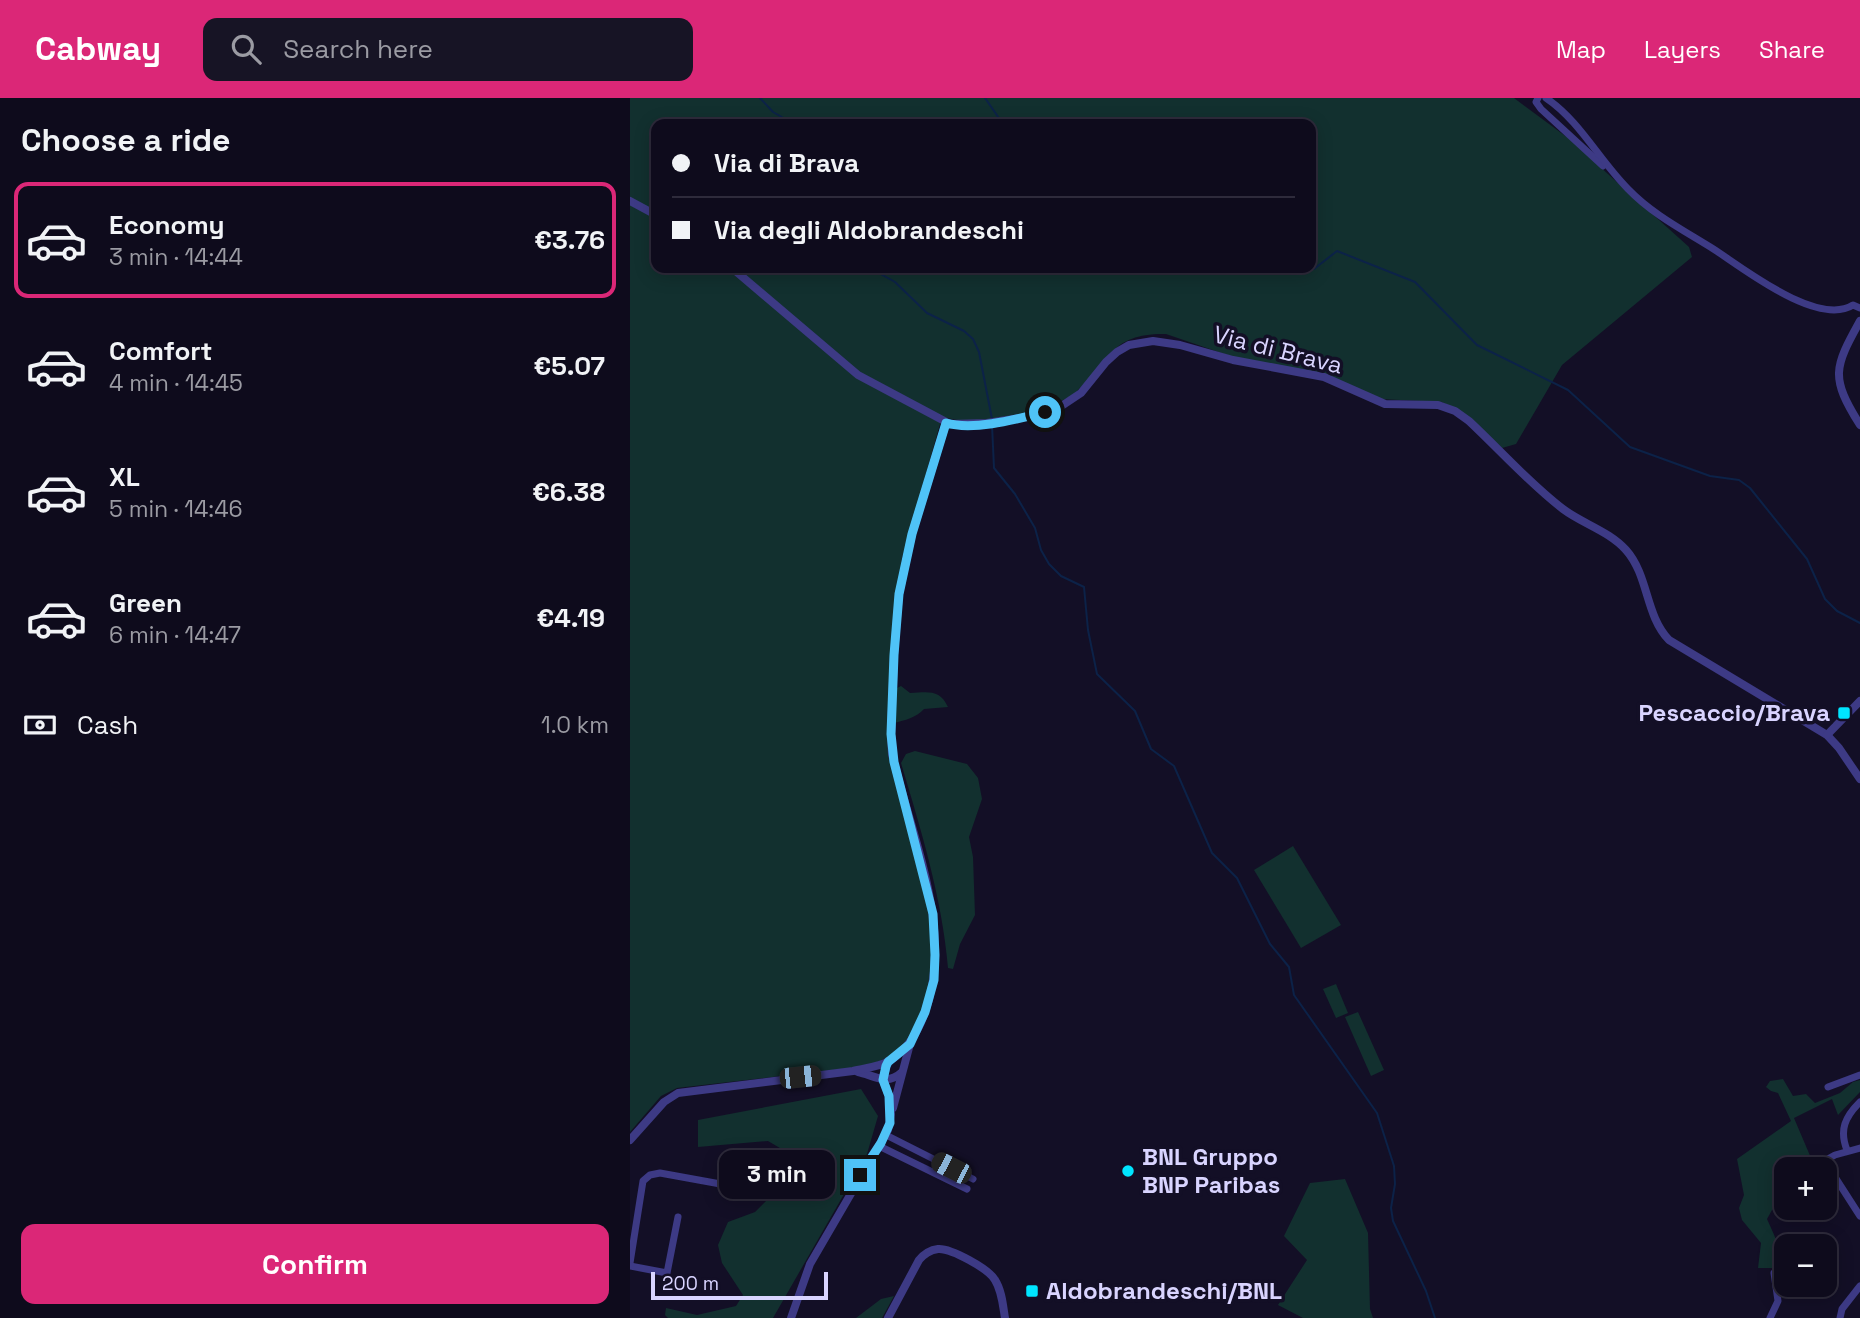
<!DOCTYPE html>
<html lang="en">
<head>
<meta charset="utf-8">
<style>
	body { margin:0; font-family:"Space Grotesk",sans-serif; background:#171425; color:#f1f3f6; height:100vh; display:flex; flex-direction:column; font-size:26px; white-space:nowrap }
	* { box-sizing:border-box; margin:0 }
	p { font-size:23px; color:#9b9ba3 }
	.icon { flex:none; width:38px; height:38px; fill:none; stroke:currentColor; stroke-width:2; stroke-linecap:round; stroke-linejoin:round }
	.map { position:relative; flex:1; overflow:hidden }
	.details { display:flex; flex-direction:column; background:#0e0b1c; width:630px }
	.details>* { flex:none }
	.guide { position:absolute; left:21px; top:21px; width:665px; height:154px; border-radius:14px; box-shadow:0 4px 18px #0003,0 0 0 2px #2e2b3b; display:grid; align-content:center; height:154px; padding:0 21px; background:#0e0b1c }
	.fabs { position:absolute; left:1144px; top:1059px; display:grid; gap:14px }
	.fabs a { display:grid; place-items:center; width:63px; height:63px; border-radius:14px; background:#0e0b1c; box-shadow:0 4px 18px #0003,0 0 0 2px #2e2b3b; font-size:35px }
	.scale { position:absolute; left:21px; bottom:18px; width:177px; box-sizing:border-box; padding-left:7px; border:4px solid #d9d4ff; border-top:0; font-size:19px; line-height:24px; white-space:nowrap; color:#d9d4ff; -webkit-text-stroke:5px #130f26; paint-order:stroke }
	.end { position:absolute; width:32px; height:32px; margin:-16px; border:9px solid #4fc3f7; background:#111; box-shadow:0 0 0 4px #111 }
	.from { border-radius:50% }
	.bubble { position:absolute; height:49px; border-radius:14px; background:#0e0b1c; box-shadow:0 4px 18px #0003,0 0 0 2px #2e2b3b; font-size:23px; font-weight:700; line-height:49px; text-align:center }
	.car { position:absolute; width:21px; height:42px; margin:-21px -10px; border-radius:9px; box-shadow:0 0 5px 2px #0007; background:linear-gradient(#222 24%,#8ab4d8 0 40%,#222 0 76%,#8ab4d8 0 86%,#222 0) }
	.guide b { display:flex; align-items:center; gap:24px; height:66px; font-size:26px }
	.guide b+b { border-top:2px solid #2e2b3b }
	.guide i { width:18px; height:18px; background:#f1f3f6 }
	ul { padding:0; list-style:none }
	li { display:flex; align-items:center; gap:21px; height:116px; margin:0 14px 10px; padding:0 7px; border:4px solid transparent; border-radius:14px }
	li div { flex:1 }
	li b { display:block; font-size:26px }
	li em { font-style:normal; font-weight:700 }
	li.selected { border-color:#db2777 }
	li>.icon { width:63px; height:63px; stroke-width:1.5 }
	h2 { padding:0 21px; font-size:32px; line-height:84px }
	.pay { display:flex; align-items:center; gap:18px; height:77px; padding:0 21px; font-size:26px }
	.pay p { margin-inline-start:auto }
	.primary-button { display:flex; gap:14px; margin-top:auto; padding:14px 21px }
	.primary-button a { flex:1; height:80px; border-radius:14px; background:#db2777; color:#fff; font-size:28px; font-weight:700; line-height:80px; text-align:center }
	header { display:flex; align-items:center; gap:42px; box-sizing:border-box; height:98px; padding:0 35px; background:#db2777; color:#fff }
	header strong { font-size:33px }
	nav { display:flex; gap:38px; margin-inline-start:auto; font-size:24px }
	.search { width:490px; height:63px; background:#171425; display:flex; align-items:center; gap:18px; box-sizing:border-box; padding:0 24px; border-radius:14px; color:#9b9ba3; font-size:26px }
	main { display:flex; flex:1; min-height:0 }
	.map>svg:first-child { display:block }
</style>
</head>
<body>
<header>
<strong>Cabway</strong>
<div class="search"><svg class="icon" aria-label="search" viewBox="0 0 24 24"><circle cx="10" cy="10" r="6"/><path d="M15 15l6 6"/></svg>Search here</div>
<nav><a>Map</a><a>Layers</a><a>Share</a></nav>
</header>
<main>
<section class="details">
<h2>Choose a ride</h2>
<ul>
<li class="selected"><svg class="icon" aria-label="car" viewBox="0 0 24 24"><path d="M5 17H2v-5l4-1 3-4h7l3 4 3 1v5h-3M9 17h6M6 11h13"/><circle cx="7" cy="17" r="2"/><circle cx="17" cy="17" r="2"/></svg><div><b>Economy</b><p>3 min · 14:44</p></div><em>€3.76</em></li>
<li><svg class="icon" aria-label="car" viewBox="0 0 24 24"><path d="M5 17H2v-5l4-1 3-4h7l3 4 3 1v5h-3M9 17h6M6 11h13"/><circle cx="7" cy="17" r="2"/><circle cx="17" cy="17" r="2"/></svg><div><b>Comfort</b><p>4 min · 14:45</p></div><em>€5.07</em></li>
<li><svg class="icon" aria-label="car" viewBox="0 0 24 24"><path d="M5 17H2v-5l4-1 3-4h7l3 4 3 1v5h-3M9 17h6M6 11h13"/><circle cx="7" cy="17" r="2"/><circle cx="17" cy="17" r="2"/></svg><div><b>XL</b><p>5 min · 14:46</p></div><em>€6.38</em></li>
<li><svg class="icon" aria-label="car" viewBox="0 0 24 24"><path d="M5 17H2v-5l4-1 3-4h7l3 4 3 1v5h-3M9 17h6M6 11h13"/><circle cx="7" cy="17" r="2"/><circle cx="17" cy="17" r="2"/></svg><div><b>Green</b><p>6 min · 14:47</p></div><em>€4.19</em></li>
</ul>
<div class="pay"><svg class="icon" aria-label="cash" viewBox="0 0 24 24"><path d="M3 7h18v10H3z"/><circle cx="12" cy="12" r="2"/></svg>Cash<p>1.0 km</p></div>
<div class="primary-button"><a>Confirm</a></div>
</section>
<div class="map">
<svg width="1230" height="1220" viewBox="0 0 1230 1220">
	<rect width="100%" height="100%" fill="#130f26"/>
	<g fill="#12302f" fill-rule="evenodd">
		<path d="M0,0h884l54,40 121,109 3,10 -130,108 -46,79 -14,4 -40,-34 -20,-12 -63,-3 -58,-26 -82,-14 -73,-25c-55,-1 -56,26 -90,58 -18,16 -77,27 -102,29 -10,1 -21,-2 -32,-4l-40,141 -11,84 -3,107 40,154 4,38 -1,50 -25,54 -13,10 -25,11 -191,22 -16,8 -31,36zM26,26h655v144h-655z"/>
		<path d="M271,588l9,7c18,-1 30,-4 38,14l-24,2c-8,9 -19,11 -30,14l1,-34z"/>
		<path d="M285,653l52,13 11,14 4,21 -13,38 4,20 2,58 -15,29 -7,25 -5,-1c-6,-70 -27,-138 -47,-205l5,-9z"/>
		<polygon points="663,748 711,827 671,850 624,772"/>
		<polygon points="706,886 718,915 706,920 693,891"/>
		<polygon points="728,914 754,972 741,978 715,919"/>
		<path d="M1153,981l10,17 13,-2 9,9 25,-10 13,-11 7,-2v12l-22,23 -6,-16 -38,19 17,40 -9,11h-15v33l-15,8 -5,9c9,20 19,39 15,61h-4l-6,-12h-14l3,-25 -19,-23 -3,-12 5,-13 -7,-36 54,-38 -13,-28 -7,-2 -5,-4 4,-6z"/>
		<polygon points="231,991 248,1018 237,1056 143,1220 38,1220 35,1217 36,1210 67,1217 106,1208 113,1197 92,1165 88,1147 98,1124 125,1114 139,1100 155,1053 138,1043 68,1049 68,1022"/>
		<polygon points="715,1081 738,1135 740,1211 743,1220 673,1220 648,1207 677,1162 654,1138 680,1085"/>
		<polygon points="264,1198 252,1220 226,1220 251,1201"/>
	</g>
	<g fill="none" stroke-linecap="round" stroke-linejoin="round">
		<g stroke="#0c2248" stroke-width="2">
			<polyline points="130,0 143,14 164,26"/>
			<polyline points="355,0 373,26"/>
			<polyline points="240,170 265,184 297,215 334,233 343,241 349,254 362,321"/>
			<polyline points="681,170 684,171 707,153 785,184 847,247 938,292 1000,349 1080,378 1109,382 1120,390 1177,461 1195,501 1207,513 1230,525"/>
			<polyline points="362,327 364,370 385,396 405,430 411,452 419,466 431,478 454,489 458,532 467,576 505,613 521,651 544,668 582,755 607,780 640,846 659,869 664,897 747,1015 764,1068 765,1086 761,1110 763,1123 796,1193 805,1220"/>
		</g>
		<g stroke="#3d3a85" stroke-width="7">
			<polyline points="908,0 906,4 911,11 973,68"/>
			<path d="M916,0c34,23 53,62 82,91 25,26 57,42 87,61 29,19 103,77 138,55l7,3"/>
			<polyline points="1198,989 1230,977"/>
			<polyline points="256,1037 343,1081"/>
			<polyline points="249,1048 337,1091"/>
			<path d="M1217,1052c-8,-20 -2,-33 13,-48"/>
			<polyline points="1194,1062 1230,1118"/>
			<polyline points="1180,1071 1205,1057 1230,1050"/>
			<polyline points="0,1165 13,1083 20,1077 30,1075 96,1087"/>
			<polyline points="0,1168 37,1175 48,1119"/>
			<polyline points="1140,1220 1148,1203 1144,1175"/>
			<polyline points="1210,1220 1212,1211 1230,1188"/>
		</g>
		<g stroke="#3d3a85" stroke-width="8">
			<polyline points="0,103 26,117"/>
			<path d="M102,170l126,107 92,49 37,-1 33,-5 40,-11 21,-14 25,-31 11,-10 12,-7 24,-4 27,4 53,15 91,17 61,27 53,1 17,6 14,10c31,29 60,62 94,88 20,15 46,22 63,41 23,26 19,65 43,90l158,95 12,13 21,31"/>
			<path d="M1230,223c-26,47 -30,56 0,104"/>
			<polyline points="1197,637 1230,603"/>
			<path d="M228,974c15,3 29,14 43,1"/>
			<polyline points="263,1010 280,946"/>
			<path d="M0,1042l34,-38 14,-9 175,-22c12,-3 26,-4 36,-10 18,-11 28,-27 35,-46 32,-83 -13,-179 -32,-261l-1,-20 3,-79 5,-61 13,-60 34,-111"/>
			<polyline points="161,1220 180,1166 258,1032 261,1016 259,998 253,982 258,963"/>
			<path d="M258,1220l31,-58c5,-6 11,-10 19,-11 13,-1 51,20 57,31 7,11 8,26 10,38"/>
		</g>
	</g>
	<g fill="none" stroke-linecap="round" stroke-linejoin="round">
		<path stroke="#4fc3f7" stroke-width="9" d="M230,1077l21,-32 9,-20 -1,-27 -6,-16 3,-14 2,-4 22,-18 15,-32 9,-32 1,-25 -2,-41 -39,-152 -3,-28 3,-79 5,-61 13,-60 34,-111c28,8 71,-4 99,-11"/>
	</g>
	<g fill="#00e5ff" stroke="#130f26" stroke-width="2.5">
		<rect x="1207" y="608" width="14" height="14" rx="3.5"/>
		<circle cx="498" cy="1073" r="7"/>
		<rect x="395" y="1186" width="14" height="14" rx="3.5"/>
	</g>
	<g text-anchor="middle" stroke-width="7" stroke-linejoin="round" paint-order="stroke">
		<g font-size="24" fill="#d9d4ff" stroke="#130f26">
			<text transform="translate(648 252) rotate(14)" y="8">Via di Brava</text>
		</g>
		<g font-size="24" font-weight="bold" fill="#d9d4ff" stroke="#130f26" text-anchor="start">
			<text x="1200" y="623" text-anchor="end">Pescaccio/Brava</text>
			<text x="512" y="1067">BNL Gruppo<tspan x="512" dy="28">BNP Paribas</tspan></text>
			<text x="416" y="1201">Aldobrandeschi/BNL</text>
		</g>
	</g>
</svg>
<div class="fabs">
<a>+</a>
<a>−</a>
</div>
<div class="scale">200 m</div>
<i class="end from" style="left:415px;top:314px"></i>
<i class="end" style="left:230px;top:1077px"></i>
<div class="bubble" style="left:89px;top:1052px;width:116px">3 min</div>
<i class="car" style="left:170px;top:979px;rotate:84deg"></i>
<i class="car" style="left:321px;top:1070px;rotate:297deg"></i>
<div class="guide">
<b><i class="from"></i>Via di Brava</b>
<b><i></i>Via degli Aldobrandeschi</b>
</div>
</div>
</main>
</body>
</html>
